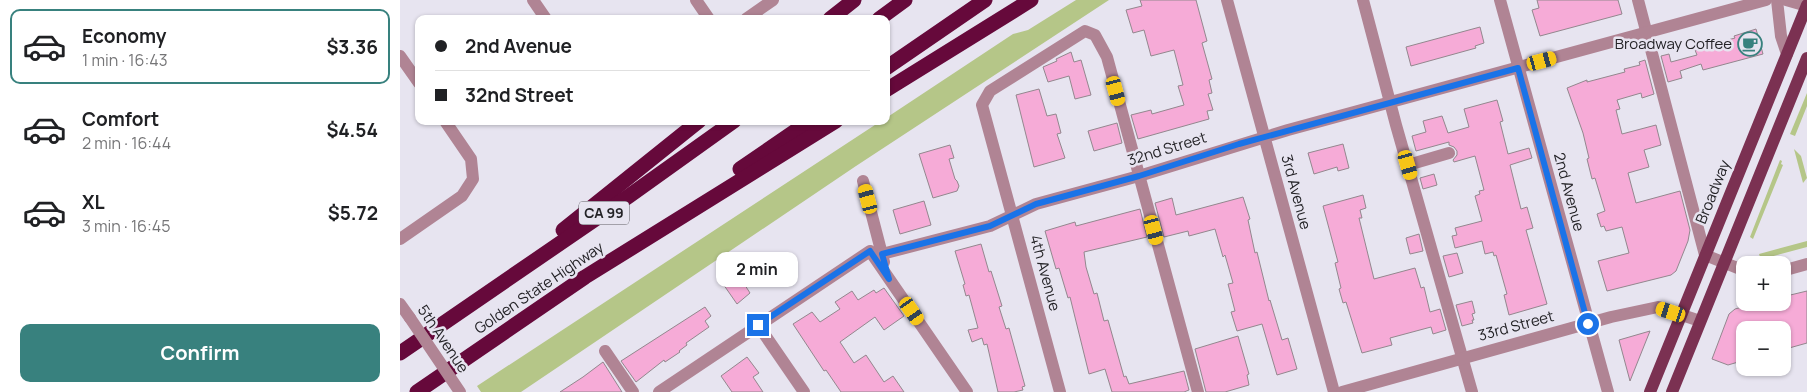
<!DOCTYPE html>
<html lang="en">
<head>
<meta charset="utf-8">
<style>
	body { margin:0; font-family:Manrope,sans-serif; background:#f6f6f6; color:#202124; height:100vh; display:flex; flex-direction:column; font-size:19px; white-space:nowrap }
	* { box-sizing:border-box; margin:0 }
	p { font-size:16px; color:#757577 }
	.icon { flex:none; width:28px; height:28px; fill:none; stroke:currentColor; stroke-width:2; stroke-linecap:round; stroke-linejoin:round }
	.map { position:relative; flex:1; overflow:hidden }
	.sheet { display:flex; flex-direction:column; background:#fff; width:400px }
	.sheet>* { flex:none }
	.guide { position:absolute; left:15px; top:15px; width:475px; height:110px; border-radius:10px; box-shadow:0 1px 4px #0004; display:grid; align-content:center; height:110px; padding:0 20px; background:#fff }
	.fabs { position:absolute; left:1336px; top:256px; display:grid; gap:10px }
	.fabs a { display:grid; place-items:center; width:55px; height:55px; border-radius:10px; background:#fff; box-shadow:0 1px 4px #0004; font-size:25px }
	.end { position:absolute; width:22px; height:22px; margin:-11px; border:6px solid #1a73e8; background:#fff; box-shadow:0 0 0 2px #fff }
	.from { border-radius:50% }
	.bubble { position:absolute; height:35px; border-radius:10px; background:#fff; box-shadow:0 1px 4px #0004; font-size:16px; font-weight:700; line-height:35px; text-align:center }
	.car { position:absolute; width:15px; height:30px; margin:-15px -8px; border-radius:6px; box-shadow:0 0 4px 1px #0007; background:linear-gradient(#f5c518 24%,#345 0 40%,#f5c518 0 76%,#345 0 86%,#f5c518 0) }
	.guide b { display:flex; align-items:center; gap:18px; height:48px; font-size:19px }
	.guide b+b { border-top:1px solid #e0e0e0 }
	.guide i { width:12px; height:12px; background:#202124 }
	ul { padding:9px 0 0; list-style:none }
	li { display:flex; align-items:center; gap:15px; height:75px; margin:0 10px 8px; padding:0 10px; border:2px solid transparent; border-radius:10px }
	li div { flex:1 }
	li b { display:block; font-size:19px }
	li em { font-style:normal; font-weight:700 }
	li.active { border-color:#38817e }
	li>.icon { width:45px; height:45px; stroke-width:1.5 }
	.primary-button { display:flex; gap:10px; margin-top:auto; padding:10px 20px }
	.primary-button a { flex:1; height:58px; border-radius:10px; background:#38817e; color:#fff; font-size:20px; font-weight:700; line-height:58px; text-align:center }
	main { display:flex; flex:1; min-height:0 }
	.map>svg:first-child { display:block }
</style>
</head>
<body>
<main>
<section class="sheet">
<ul>
<li class="active"><svg class="icon" aria-label="car" viewBox="0 0 24 24"><path d="M5 17H2v-5l4-1 3-4h7l3 4 3 1v5h-3M9 17h6M6 11h13"/><circle cx="7" cy="17" r="2"/><circle cx="17" cy="17" r="2"/></svg><div><b>Economy</b><p>1 min · 16:43</p></div><em>$3.36</em></li>
<li><svg class="icon" aria-label="car" viewBox="0 0 24 24"><path d="M5 17H2v-5l4-1 3-4h7l3 4 3 1v5h-3M9 17h6M6 11h13"/><circle cx="7" cy="17" r="2"/><circle cx="17" cy="17" r="2"/></svg><div><b>Comfort</b><p>2 min · 16:44</p></div><em>$4.54</em></li>
<li><svg class="icon" aria-label="car" viewBox="0 0 24 24"><path d="M5 17H2v-5l4-1 3-4h7l3 4 3 1v5h-3M9 17h6M6 11h13"/><circle cx="7" cy="17" r="2"/><circle cx="17" cy="17" r="2"/></svg><div><b>XL</b><p>3 min · 16:45</p></div><em>$5.72</em></li>
</ul>
<div class="primary-button"><a>Confirm</a></div>
</section>
<div class="map">
<svg width="1407" height="392" viewBox="0 0 1407 392">
	<rect width="100%" height="100%" fill="#e7e4f0"/>
	<g fill="#b5c688">
		<polygon points="676,0 709,0 456,166 121,392 81,392 77,386 481,121 486,121 486,118 613,34 628,30"/>
		<polygon points="1407,93 1407,106 1395,136 1390,134"/>
		<polygon points="1394,149 1401,156 1407,178 1403,183"/>
		<polygon points="1380,160 1382,161 1381,164 1383,165 1353,239 1350,237"/>
		<polygon points="1407,241 1407,247 1370,257 1360,257 1359,254"/>
	</g>
	<g fill="#f6abd7" stroke="#93878e">
		<polygon points="740,0 796,0 807,41 802,43 812,79 809,80 812,93 808,94 813,110 807,111 809,119 738,139 731,115 751,110 752,114 784,105 778,86 783,85 774,50 751,56 744,30 733,33 726,10 742,6"/>
		<polygon points="1137,0 1218,0 1222,14 1140,36 1132,10 1139,8"/>
		<polygon points="1080,27 1084,43 1075,46 1076,48 1011,66 1006,47"/>
		<polygon points="1356,29 1363,54 1303,70 1301,64 1280,71 1282,78 1268,82 1261,56 1269,54 1271,62 1297,55 1295,50 1306,48 1306,46 1335,38 1334,36"/>
		<polygon points="671,52 674,62 681,60 691,95 675,99 669,76 648,82 643,67 657,61 656,59"/>
		<polygon points="1245,60 1254,94 1242,98 1241,93 1217,100 1220,109 1216,110 1222,134 1256,125 1261,145 1244,150 1249,167 1228,173 1236,203 1280,191 1290,230 1288,241 1276,271 1271,275 1207,291 1198,261 1229,253 1222,227 1206,231 1204,226 1201,227 1197,214 1205,211 1195,178 1192,179 1187,159 1189,158 1183,133 1167,88 1187,80 1187,82 1225,72 1224,69 1240,65 1239,62"/>
		<polygon points="639,89 647,116 656,114 661,133 657,134 665,158 634,167 616,95"/>
		<polygon points="1097,100 1103,121 1100,122 1108,154 1129,148 1132,158 1110,165 1121,209 1127,207 1133,228 1126,230 1147,304 1109,315 1104,295 1107,294 1096,255 1094,256 1093,252 1085,254 1082,241 1055,248 1052,236 1057,235 1055,228 1082,221 1075,196 1080,194 1079,191 1084,190 1075,156 1054,162 1053,160 1057,155 1057,151 1054,147 1049,145 1049,142 1016,151 1012,136 1026,132 1023,121 1042,116 1048,133 1069,127 1064,109"/>
		<polygon points="717,123 722,143 694,151 688,131"/>
		<polygon points="943,144 949,168 938,171 937,167 914,174 908,153"/>
		<polygon points="550,145 554,158 549,159 555,179 557,181 559,186 557,191 533,198 519,154"/>
		<polygon points="1034,174 1037,185 1023,189 1020,178"/>
		<polygon points="963,195 966,208 960,210 962,218 959,218 974,279 1015,268 1021,288 1024,287 1030,312 1040,309 1046,330 1033,334 1031,327 990,338 992,345 962,353 946,302 943,303 939,289 941,288 935,263 938,262 923,206"/>
		<polygon points="843,197 850,219 848,220 855,253 857,252 869,301 870,300 882,340 888,338 897,369 877,375 862,324 837,331 831,312 835,311 828,284 833,283 825,255 823,257 815,229 789,236 788,231 764,237 755,203 772,198 776,215"/>
		<polygon points="524,201 531,225 500,234 493,210"/>
		<polygon points="740,209 747,237 684,252 686,267 694,294 697,293 704,321 708,320 724,377 726,376 729,384 784,371 789,390 784,392 712,392 705,369 689,374 670,297 668,298 659,268 656,269 645,231 675,222 676,226"/>
		<polygon points="1019,234 1023,251 1010,254 1006,238"/>
		<polygon points="581,244 589,272 591,271 602,306 599,307 606,329 609,328 625,386 622,387 623,390 614,392 598,392 587,344 584,345 582,338 572,342 568,330 578,328 569,295 566,296 563,285 565,284 555,251"/>
		<polygon points="1057,253 1063,273 1049,277 1043,256"/>
		<polygon points="336,271 350,293 337,304 321,281"/>
		<polygon points="484,288 504,316 484,330 475,317 440,342 454,363 466,355 484,382 493,376 504,392 441,392 426,370 424,371 393,324 412,312 420,322 440,309 435,302 452,291 458,300 474,290 476,293"/>
		<polygon points="1407,291 1407,343 1382,350 1382,330 1345,330 1345,360 1328,365 1312,359 1329,314 1335,309 1360,302 1382,302 1382,297"/>
		<polygon points="1072,301 1075,313 1072,314 1074,320 1072,320 1073,323 1062,326 1056,305"/>
		<polygon points="305,307 311,316 305,321 309,327 286,343 287,345 279,351 280,352 265,362 264,360 236,382 221,361"/>
		<polygon points="1250,331 1230,381 1219,340"/>
		<polygon points="838,336 849,374 847,375 849,385 825,392 806,392 795,349"/>
		<polygon points="347,357 359,373 353,377 363,392 332,392 321,376"/>
		<polygon points="203,362 222,392 160,392 183,377"/>
	</g>
	<g fill="none" stroke-linecap="round" stroke-linejoin="round">
		<g stroke="#b08494" stroke-width="12">
			<polyline points="133,0 146,19"/>
			<polyline points="296,0 309,19"/>
			<polyline points="827,0 934,392"/>
			<polyline points="963,0 996,125 1072,392"/>
			<polyline points="1100,0 1208,392"/>
			<polyline points="1238,0 1305,255 1345,271"/>
			<polyline points="1377,0 1381,36 1387,54"/>
			<polyline points="1386,0 1407,6"/>
			<polyline points="346,19 373,0"/>
			<polyline points="0,56 19,83"/>
			<polyline points="1008,165 1049,153"/>
			<polyline points="463,181 484,262"/>
			<polyline points="0,239 62,196 73,179 71,159 45,121"/>
			<polyline points="482,254 590,226 636,204 739,176 888,130 1366,0"/>
			<polyline points="1382,271 1407,264"/>
			<polyline points="0,304 10,318"/>
			<polyline points="358,325 404,392"/>
			<polyline points="205,351 233,392"/>
			<polyline points="259,392 470,251 567,392"/>
			<polyline points="660,392 582,105 590,91 685,31 695,35 707,57 798,392"/>
			<polyline points="942,392 1211,317 1258,307 1300,321"/>
		</g>
		<g stroke="#7b3152" stroke-width="12">
			<polyline points="1250,392 1407,5"/>
			<polyline points="1272,392 1407,58"/>
		</g>
		<g stroke="#66093b" stroke-width="15">
			<polyline points="430,19 454,0"/>
			<polyline points="479,19 505,0"/>
			<polyline points="486,68 585,0"/>
			<polyline points="486,90 631,0"/>
			<polyline points="340,169 410,121"/>
			<polyline points="163,230 299,121"/>
			<polyline points="0,353 229,196 334,121"/>
			<polyline points="17,392 185,277 436,121"/>
		</g>
		<polyline stroke="#b08494" stroke-width="12" points="10,318 60,392"/>
	</g>
	<g fill="none" stroke-linecap="round" stroke-linejoin="round">
		<polyline stroke="#1a73e8" stroke-width="6" points="358,325 470,251 489,279 482,254 590,226 636,204 739,176 839,144 1118,68 1188,324"/>
	</g>
	<defs>
		<g id="cafe-ring" transform="scale(1.25)"><circle r="9.5" fill="#e7e4f0" stroke="#38817e" stroke-width="1.5"/><path d="M-5.5-4.5H6V0H3Q3 3.5 0 3.5H-2.5Q-5.5 3.5-5.5 0ZM3-3.2v2h1.7v-2ZM-6 4.5H4V6H-6Z" fill="#38817e"/></g>
	</defs>
	<g fill-rule="evenodd">
		<use href="#cafe-ring" x="1350" y="44"/>
	</g>
	<g text-anchor="middle" stroke-width="5" stroke-linejoin="round" paint-order="stroke">
		<rect fill="#e7e4f0" stroke="#5e5d63" stroke-width="1" x="179" y="201.5" width="50" height="23" rx="4"/>
		<g font-size="14" font-weight="bold" fill="#242327">
			<text x="204" y="218">CA 99</text>
		</g>
		<g font-size="15" fill="#242327" stroke="#e7e4f0" text-anchor="end">
			<text x="1332" y="49">Broadway Coffee</text>
		</g>
		<g font-size="15" fill="#242327" stroke="#e7e4f0">
			<text transform="translate(767 149) rotate(-17)" y="5">32nd Street</text>
			<text transform="translate(896 192) rotate(75)" y="5">3rd Avenue</text>
			<text transform="translate(1169 192) rotate(75)" y="5">2nd Avenue</text>
			<text transform="translate(1313 192) rotate(-68)" y="5">Broadway</text>
			<text transform="translate(645 273) rotate(75)" y="5">4th Avenue</text>
			<text transform="translate(139 288) rotate(-34)" y="5">Golden State Highway</text>
			<text transform="translate(1116 326) rotate(-15)" y="5">33rd Street</text>
			<text transform="translate(43 339) rotate(56)" y="5">5th Avenue</text>
		</g>
	</g>
</svg>
<div class="fabs">
<a>+</a>
<a>−</a>
</div>
<i class="end from" style="left:1188px;top:324px"></i>
<i class="end" style="left:358px;top:325px"></i>
<div class="bubble" style="left:316px;top:252px;width:82px">2 min</div>
<i class="car" style="left:1142px;top:61px;rotate:75deg"></i>
<i class="car" style="left:716px;top:91px;rotate:165deg"></i>
<i class="car" style="left:1008px;top:165px;rotate:164deg"></i>
<i class="car" style="left:468px;top:199px;rotate:345deg"></i>
<i class="car" style="left:754px;top:230px;rotate:165deg"></i>
<i class="car" style="left:512px;top:311px;rotate:145deg"></i>
<i class="car" style="left:1271px;top:312px;rotate:288deg"></i>
<div class="guide">
<b><i class="from"></i>2nd Avenue</b>
<b><i></i>32nd Street</b>
</div>
</div>
</main>
</body>
</html>
